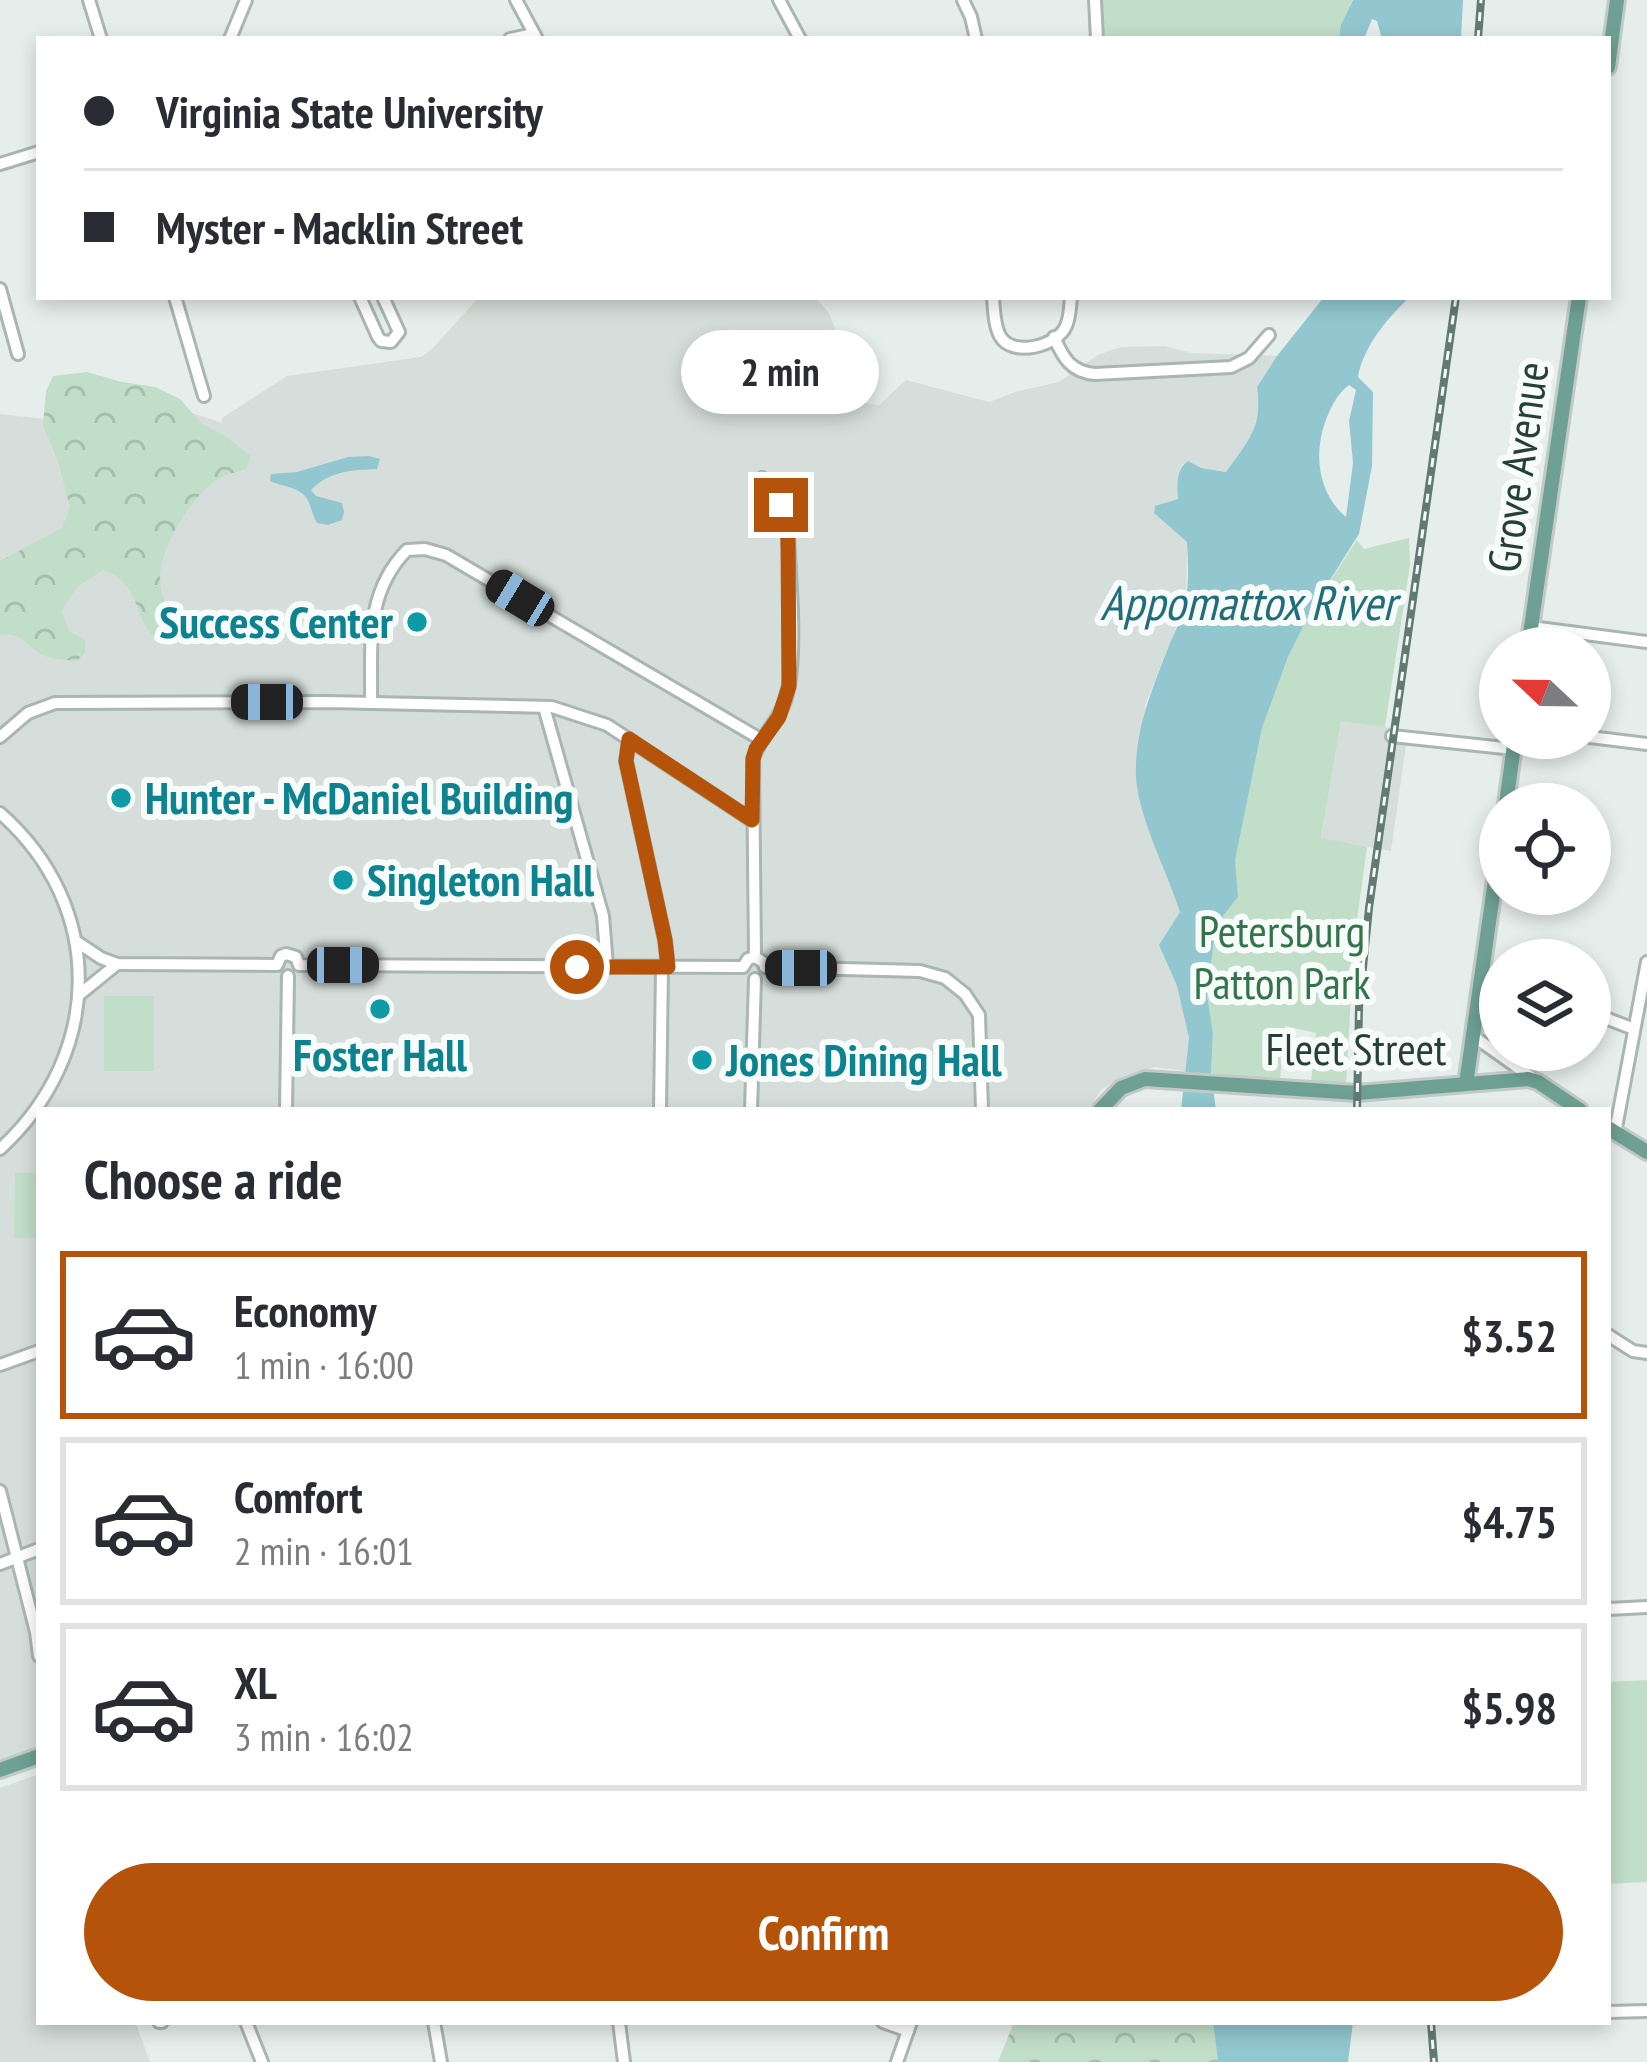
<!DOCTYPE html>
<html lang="en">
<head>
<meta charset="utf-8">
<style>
	body { margin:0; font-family:"PT Sans Narrow",sans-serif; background:#f7f7f7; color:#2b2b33; height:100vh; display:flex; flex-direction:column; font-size:45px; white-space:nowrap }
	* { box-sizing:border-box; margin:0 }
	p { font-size:39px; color:#7c7c81 }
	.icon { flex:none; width:66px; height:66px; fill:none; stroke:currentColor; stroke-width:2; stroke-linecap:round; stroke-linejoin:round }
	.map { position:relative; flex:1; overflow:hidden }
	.panel { position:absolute; left:36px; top:1107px; width:1575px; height:918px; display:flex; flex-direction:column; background:#fff; border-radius:0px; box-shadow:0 6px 18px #0003 }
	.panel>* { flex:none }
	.banner { position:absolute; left:36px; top:36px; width:1575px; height:264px; border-radius:0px; box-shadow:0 6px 18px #0003; display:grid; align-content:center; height:264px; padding:0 48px; background:#fff }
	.needle { width:78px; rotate:292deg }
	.tools { position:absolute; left:1479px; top:627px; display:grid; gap:24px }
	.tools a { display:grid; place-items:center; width:132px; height:132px; border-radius:50%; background:#fff; box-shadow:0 6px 18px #0003; font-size:60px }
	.end { position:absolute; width:54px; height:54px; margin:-27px; border:15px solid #b45309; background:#fff; box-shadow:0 0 0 6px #fff }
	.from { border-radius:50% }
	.bubble { position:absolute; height:84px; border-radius:42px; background:#fff; box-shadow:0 6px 18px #0003; font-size:39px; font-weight:700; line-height:84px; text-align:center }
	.car { position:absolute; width:36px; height:72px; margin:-36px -18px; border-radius:15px; box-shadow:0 0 9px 3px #0007; background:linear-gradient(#222 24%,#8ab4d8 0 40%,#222 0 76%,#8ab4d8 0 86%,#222 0) }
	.banner b { display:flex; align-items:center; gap:42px; height:114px; font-size:45px }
	.banner b+b { border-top:3px solid #e1e1e2 }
	.banner i { width:30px; height:30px; background:#2b2b33 }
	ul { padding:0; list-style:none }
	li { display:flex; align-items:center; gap:36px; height:168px; margin:0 24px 18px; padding:0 24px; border:6px solid #e1e1e2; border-radius:0px }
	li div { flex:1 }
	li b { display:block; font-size:45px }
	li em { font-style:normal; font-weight:700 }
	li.on { border-color:#b45309 }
	li>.icon { width:108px; height:108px; stroke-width:1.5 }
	h2 { padding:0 48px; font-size:54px; line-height:144px }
	.cta { display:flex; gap:24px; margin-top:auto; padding:24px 48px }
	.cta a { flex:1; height:138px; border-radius:72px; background:#b45309; color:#fff; font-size:48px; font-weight:700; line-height:138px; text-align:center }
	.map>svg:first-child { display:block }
</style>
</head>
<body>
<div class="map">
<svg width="1647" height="2062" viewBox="0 0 1647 2062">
	<defs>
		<pattern id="forest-crowns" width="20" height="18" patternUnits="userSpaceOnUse" patternTransform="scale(3)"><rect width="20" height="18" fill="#c1dec8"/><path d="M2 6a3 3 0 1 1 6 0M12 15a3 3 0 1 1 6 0" fill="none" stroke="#a6c0ad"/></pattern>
	</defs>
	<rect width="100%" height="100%" fill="#e6eeeb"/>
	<g fill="#d5deda">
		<polygon points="479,297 815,297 829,313 863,403 879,405 906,380 989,402 1015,392 1059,382 1098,355 1121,347 1164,346 1192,353 1277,356 1257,387 1260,404 1250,443 1227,472 1201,468 1188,461 1183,464 1180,468 1178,499 1165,503 1154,512 1187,542 1186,603 1145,705 1168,875 1180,912 1159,945 1177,986 1189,1038 1185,1071 1155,1067 1121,1077 1101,1090 1088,1110 39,1110 39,1745 0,1760 0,414 65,421 154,400 222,423 222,418 287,376 421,357 432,349"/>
		<polygon points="1341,720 1408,731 1391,851 1321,839"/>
		<polygon points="39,1774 39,2022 139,2022 136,2024 150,2062 0,2062 0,1788"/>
	</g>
	<g fill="#c1dec8">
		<polygon points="1102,0 1352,0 1339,39 1103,39"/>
		<polygon points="1409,538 1410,565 1385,727 1341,721 1321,838 1367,847 1354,942 1346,1086 1311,1082 1316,1033 1285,1026 1280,1080 1213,1074 1211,1072 1213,1033 1207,995 1216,925 1238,897 1234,860 1262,728 1288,657 1313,607 1357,540 1364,549"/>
		<rect x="104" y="996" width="50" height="75"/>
		<polygon points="15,1173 39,1173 39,1238 14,1238"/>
		<polygon points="1647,1680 1647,1882 1608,1884 1608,1682"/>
	</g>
	<g fill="url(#forest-crowns)">
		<path d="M87,372l35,10 33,5 25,12 22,25 23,12 26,20 -5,13c-9,3 -19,5 -28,10 -25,15 -58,68 -58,98 0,26 16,37 1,65 -30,-19 -17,-59 -58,-72l-26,17 -16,24 8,20 16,9v12l-8,9c-10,-1 -22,-1 -32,-5 -19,-8 -20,-25 -45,-21v-74l62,-33 8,-21 -12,-46 -15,-36 3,-34 7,-15z"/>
		<polygon points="1014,2022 1213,2022 1218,2062 998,2062"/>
	</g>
	<g fill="#92c7d0" fill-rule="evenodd">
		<polygon points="1353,0 1463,0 1461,39 1382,39 1377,21 1372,19 1364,39 1339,39 1341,25"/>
		<path d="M1324,297h86c-22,20 -47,50 -52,80l15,15 -1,74 -13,68 -46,73 -25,50 -26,71 -27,132 3,37 -22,28 -9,70 6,38 -2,39 5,38h-35l8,-72 -12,-52 -18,-41 21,-33c-13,-41 -41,-93 -44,-134 -2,-48 17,-91 34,-135 6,-14 14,-29 16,-44 3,-19 2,-38 1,-57l-33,-29 1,-7 23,-7c-1,-13 -2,-31 10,-38l13,7 25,4c22,-31 37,-45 31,-85l20,-31zM1349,385l7,5 -7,31 4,42 -7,54c-29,-25 -33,-65 -19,-100 6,-13 10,-23 22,-32z"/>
		<path d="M369,456l11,3 -3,10c-25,1 -48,2 -66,21l5,6 26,7 2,9 -2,8 -14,5 -11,-2c-5,-8 -6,-20 -12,-27 -8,-9 -24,-10 -35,-15l1,-7 26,-2 51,-15z"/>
		<polygon points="1213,2022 1353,2022 1348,2062 1218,2062"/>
	</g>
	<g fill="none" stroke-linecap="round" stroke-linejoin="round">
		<g stroke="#a9b6b2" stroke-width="16">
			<g id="minor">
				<polyline points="89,0 101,39"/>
				<polyline points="516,0 537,39"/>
				<polyline points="779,0 800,39"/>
				<polyline points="963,0 971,17 976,39"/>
				<polyline points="1095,0 1097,39"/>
				<polyline points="230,39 246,0"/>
				<polyline points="510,39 534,34"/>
				<polyline points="0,164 39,152"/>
				<polyline points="0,289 18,354"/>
				<polyline points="175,297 204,396"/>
				<polyline points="360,297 378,337 381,341 391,342 399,332 383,297"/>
				<path d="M993,297c1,12 1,28 7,39 12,22 58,10 66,-10 4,-8 4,-20 5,-29"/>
				<path d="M1054,337c9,21 17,35 41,37l136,-7 18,-9 20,-23"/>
				<polyline points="1531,627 1647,642"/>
				<path d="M371,703c1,-57 -7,-109 36,-153l18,-1 21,6 316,185"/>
				<polyline points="544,707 603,916 607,966"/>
				<polyline points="1392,736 1514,749"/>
				<polyline points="0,737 28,713 55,703 327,702 552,707 607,725 753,821"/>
				<polyline points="1590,737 1647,744"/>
				<polyline points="629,739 626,761 665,940 668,967"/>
				<path d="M0,813c106,93 104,241 0,336"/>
				<polyline points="77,942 101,958 117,964 277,965 281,956 286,954 296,957 299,965 743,967 748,959 755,957 763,962 765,967"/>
				<path d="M755,957l-2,-198c6,-21 25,-36 32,-58 14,-41 4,-134 2,-180l-6,-16 -19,-27"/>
				<polyline points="765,967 920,971 945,978 965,994 979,1015 982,1110"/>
				<polyline points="1482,971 1500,977"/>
				<polyline points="80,994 117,964"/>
				<polyline points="1590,1012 1634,1029"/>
				<polyline points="1473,1036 1534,1079"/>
				<polyline points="286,1110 288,976"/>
				<polyline points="660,1110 662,967"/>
				<polyline points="751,1110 755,979"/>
				<polyline points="1615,1133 1647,962"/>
				<polyline points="1608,1335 1633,1351 1647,1353"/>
				<polyline points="0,1365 39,1351"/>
				<polyline points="0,1491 36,1632 39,1656"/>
				<polyline points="0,1564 39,1549"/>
				<polyline points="1608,1609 1647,1607"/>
				<polyline points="1608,2012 1647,2011"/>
				<polyline points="159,2022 162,2022"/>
				<polyline points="246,2022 262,2062"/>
				<polyline points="434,2022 441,2062"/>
				<polyline points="619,2022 624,2062"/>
				<polyline points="883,2022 908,2031"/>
				<polyline points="897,2062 911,2022"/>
			</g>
		</g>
		<g stroke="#c2cac7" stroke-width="20">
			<g id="major">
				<polyline points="1608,67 1617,0"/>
				<polyline points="1528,648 1579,297"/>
				<polyline points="1506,804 1515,738"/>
				<polyline points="1466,1084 1500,845"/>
				<polyline points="1100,1110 1121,1088 1145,1079 1357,1093 1528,1079 1538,1082 1580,1110"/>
				<polyline points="1608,1128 1647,1152"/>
				<polyline points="0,1770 39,1756"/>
			</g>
		</g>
		<use href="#minor" stroke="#fff" stroke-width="10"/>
		<use href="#major" stroke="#6ea193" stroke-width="14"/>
		<g stroke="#617b73" stroke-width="8">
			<g id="rail">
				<polyline points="1478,39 1481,0"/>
				<polyline points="1357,1110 1359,1007 1369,908 1456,297"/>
				<polyline points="1431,2022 1434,2062"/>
			</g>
		</g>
		<use href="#rail" stroke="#f7fbf9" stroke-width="3" stroke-dasharray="9" stroke-linecap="butt"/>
	</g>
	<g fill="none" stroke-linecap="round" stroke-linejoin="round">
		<polyline stroke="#b45309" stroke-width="15" points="577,967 668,967 665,940 626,761 629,739 752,820 753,759 756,749 779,717 789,686 788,540 787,521 781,505"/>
	</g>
	<g fill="#0f9aa8" stroke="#f7fbf9" stroke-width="4.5">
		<circle cx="417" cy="622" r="12"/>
		<circle cx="121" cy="798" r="12"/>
		<circle cx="343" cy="880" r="12"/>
		<circle cx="380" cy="1009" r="12"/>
		<circle cx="702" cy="1060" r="12"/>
	</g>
	<g text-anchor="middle" stroke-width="12" stroke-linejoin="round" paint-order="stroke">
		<g font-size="45" fill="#264038" stroke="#f7fbf9">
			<text transform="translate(1518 467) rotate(-82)" y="16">Grove Avenue</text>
			<text x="1356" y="1065">Fleet Street</text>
		</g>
		<g font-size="45" font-weight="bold" fill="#0d838f" stroke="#f7fbf9" text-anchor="start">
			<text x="393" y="638" text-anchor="end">Success Center</text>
			<text x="145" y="814">Hunter - McDaniel Building</text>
			<text x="367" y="896">Singleton Hall</text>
			<text x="380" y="1071" text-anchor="middle">Foster Hall</text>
			<text x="726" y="1076">Jones Dining Hall</text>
		</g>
		<g font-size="45" fill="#32754b" stroke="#f7fbf9">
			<text x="1282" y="947">Petersburg<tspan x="1282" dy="52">Patton Park</tspan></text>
		</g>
		<g font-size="48" font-style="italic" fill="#226d7a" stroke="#f7fbf9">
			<text x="1248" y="620">Appomattox River</text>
		</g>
	</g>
</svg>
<div class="tools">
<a><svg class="needle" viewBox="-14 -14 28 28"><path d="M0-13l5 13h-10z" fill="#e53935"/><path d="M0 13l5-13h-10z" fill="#7c7c81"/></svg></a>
<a><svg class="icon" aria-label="locate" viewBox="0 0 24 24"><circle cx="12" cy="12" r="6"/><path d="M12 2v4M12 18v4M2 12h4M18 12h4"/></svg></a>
<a><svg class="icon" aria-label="layers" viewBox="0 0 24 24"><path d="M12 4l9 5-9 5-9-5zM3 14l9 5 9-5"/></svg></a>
</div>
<i class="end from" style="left:577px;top:967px"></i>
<i class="end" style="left:781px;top:505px"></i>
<div class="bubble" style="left:681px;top:330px;width:198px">2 min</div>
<i class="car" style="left:520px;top:598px;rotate:301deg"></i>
<i class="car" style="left:267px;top:702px;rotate:270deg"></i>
<i class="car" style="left:343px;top:965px;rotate:90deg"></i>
<i class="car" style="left:801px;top:968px;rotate:270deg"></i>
<div class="banner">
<b><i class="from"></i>Virginia State University</b>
<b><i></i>Myster - Macklin Street</b>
</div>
<section class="panel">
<h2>Choose a ride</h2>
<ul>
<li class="on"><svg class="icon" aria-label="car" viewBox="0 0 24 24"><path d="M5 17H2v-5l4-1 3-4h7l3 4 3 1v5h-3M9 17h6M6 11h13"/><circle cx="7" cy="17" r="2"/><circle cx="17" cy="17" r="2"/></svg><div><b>Economy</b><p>1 min · 16:00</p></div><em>$3.52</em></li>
<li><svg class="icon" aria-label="car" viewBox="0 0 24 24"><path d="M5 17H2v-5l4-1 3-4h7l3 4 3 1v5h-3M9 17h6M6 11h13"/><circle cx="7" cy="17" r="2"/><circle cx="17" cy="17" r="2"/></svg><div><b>Comfort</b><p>2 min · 16:01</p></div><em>$4.75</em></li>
<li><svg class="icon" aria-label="car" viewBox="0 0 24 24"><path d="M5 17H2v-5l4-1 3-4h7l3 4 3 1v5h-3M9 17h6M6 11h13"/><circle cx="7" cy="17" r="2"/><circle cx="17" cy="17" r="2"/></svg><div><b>XL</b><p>3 min · 16:02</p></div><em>$5.98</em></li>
</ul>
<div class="cta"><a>Confirm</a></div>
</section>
</div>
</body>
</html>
